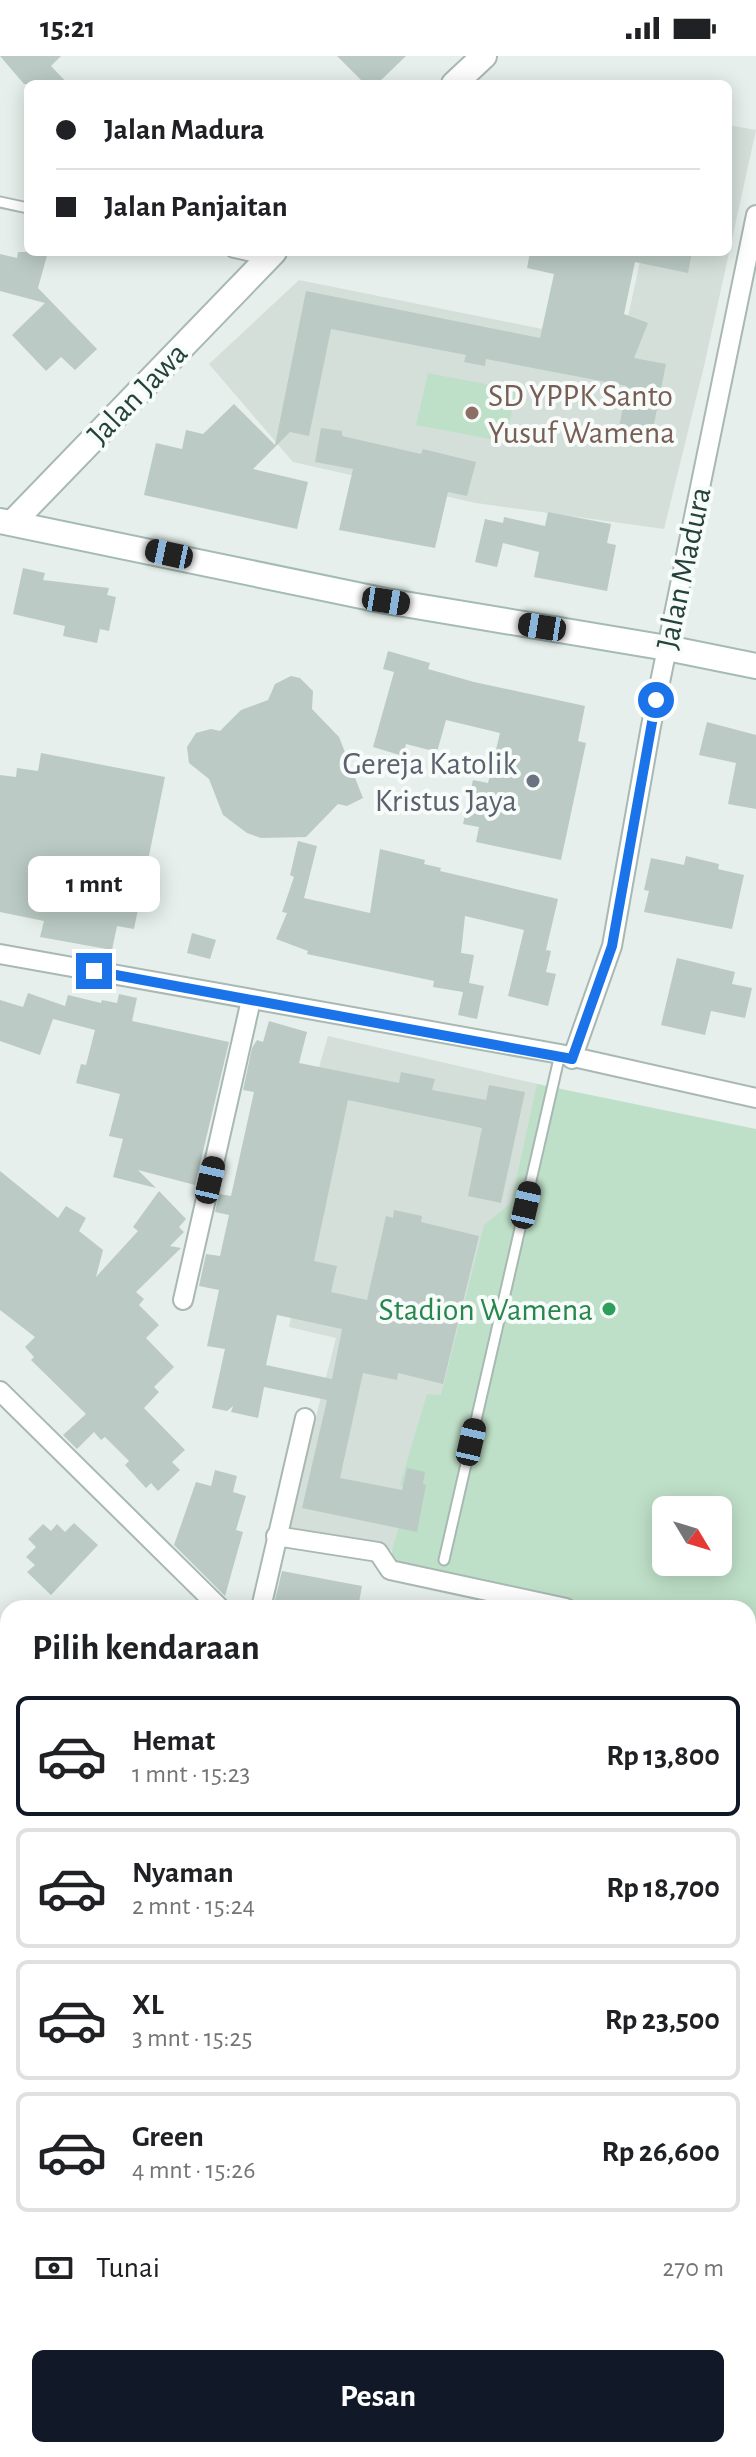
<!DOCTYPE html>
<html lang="id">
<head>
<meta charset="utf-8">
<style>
	body { margin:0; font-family:"Alegreya Sans",sans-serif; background:#f2f2f2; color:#202124; height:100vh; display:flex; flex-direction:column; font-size:30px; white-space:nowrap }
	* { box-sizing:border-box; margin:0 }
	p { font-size:26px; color:#757577 }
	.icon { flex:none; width:44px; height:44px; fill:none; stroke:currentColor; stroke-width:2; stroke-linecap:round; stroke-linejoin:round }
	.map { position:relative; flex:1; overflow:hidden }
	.details { position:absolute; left:0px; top:1544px; width:756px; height:858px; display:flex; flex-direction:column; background:#fff; border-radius:24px 24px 0 0; box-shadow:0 4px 20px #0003 }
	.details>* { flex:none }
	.hud { position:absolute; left:24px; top:24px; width:708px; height:176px; border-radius:12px; box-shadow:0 4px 20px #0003; display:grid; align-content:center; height:176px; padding:0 32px; background:#fff }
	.needle { width:52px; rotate:128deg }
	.buttons { position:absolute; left:652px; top:1440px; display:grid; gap:16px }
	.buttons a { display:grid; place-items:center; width:80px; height:80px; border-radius:12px; background:#fff; box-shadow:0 4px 20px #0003; font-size:40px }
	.end { position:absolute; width:36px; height:36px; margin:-18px; border:10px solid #1a73e8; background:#fff; box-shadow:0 0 0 4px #fff }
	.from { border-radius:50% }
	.bubble { position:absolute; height:56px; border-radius:12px; background:#fff; box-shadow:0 4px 20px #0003; font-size:26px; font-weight:700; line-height:56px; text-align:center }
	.car { position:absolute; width:24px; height:48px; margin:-24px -12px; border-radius:10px; box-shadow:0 0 6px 2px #0007; background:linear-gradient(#222 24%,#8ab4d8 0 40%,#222 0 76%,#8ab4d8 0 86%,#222 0) }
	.hud b { display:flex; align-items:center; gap:28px; height:76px; font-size:30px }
	.hud b+b { border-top:2px solid #e0e0e0 }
	.hud i { width:20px; height:20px; background:#202124 }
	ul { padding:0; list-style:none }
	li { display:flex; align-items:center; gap:24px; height:120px; margin:0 16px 12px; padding:0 16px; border:4px solid #e0e0e0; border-radius:12px }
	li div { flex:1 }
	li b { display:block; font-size:30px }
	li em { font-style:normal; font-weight:700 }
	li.current { border-color:#111827 }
	li>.icon { width:72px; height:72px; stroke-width:1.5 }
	h2 { padding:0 32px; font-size:36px; line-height:96px }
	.pay { display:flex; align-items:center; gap:20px; height:88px; padding:0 32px; font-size:30px }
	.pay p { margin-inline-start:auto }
	.action { display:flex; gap:16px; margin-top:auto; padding:16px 32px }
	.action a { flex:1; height:92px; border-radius:12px; background:#111827; color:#fff; font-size:32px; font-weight:700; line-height:92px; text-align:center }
	.status { display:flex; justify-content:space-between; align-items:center; height:56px; padding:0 40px; background:#fff; direction:ltr }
	.status svg { height:22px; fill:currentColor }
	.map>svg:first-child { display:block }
</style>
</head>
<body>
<div class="status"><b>15:21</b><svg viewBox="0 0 49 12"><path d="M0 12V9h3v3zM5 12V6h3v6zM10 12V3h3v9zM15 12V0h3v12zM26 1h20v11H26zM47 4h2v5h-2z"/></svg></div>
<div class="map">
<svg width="756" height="2401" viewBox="0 0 756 2401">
	<rect width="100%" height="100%" fill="#e6efeb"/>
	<g fill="#d4dfda">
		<polygon points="728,69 756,74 705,306 664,473 476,447 293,406 209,308 299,224 622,289 642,196 728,196"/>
		<polygon points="328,980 542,1029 513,1155 411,1499 288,1471 336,1282 289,1271 299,1219 309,1046"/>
		<polygon points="0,1914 8,1915 8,2255 0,2254"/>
		<polygon points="0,2296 8,2298 8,2394 538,2394 584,2401 0,2401"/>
	</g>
	<g fill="#bfe0c8" fill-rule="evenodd">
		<polygon points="428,317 516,334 506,386 416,369"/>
		<path d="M537,1028l219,45v511l-8,-2v-30h-143l-216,-46 20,-73 -9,-4 27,-91 14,1 43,-170 27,-22zM666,1454h52v52h-52z"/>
	</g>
	<g fill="#bbcac4" fill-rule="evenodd">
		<polygon points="0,0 61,0 51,10 68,28 24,28"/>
		<polygon points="337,0 406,0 377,28 365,28"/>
		<polygon points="18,196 48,196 38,232 97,293 75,314 61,301 46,315 12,279 45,247 0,235 0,198 17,202"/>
		<polygon points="530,196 692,196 688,217 635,206 624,258 648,267 634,302 666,308 650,388 617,382 627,330 486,303 485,310 464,306 466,299 331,273 309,380 290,376 253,413 308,426 297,473 144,439 156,387 182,393 186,374 203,378 234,348 275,389 306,235 540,282 554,218 527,212"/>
		<polygon points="321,372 342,375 342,380 421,398 423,393 476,406 467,440 448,436 435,492 339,474 353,413 315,406"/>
		<polygon points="548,456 611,468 607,487 616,489 607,535 534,521 539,496 503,487 497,511 475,506 485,463 503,467 504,461 545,470"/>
		<polygon points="23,512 45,517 43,524 109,532 107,539 116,541 109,575 100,573 97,587 63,580 65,570 13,558"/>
		<polygon points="388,595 430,607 428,613 474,626 585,650 578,685 586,687 561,804 476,786 479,771 463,768 473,724 488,727 500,677 446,664 437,696 406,688 403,700 373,691 394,616 383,613"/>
		<polygon points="291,620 300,622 313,635 312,653 339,681 363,742 347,750 338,748 306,781 261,782 247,777 223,759 209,723 189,707 187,691 196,677 211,673 220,675 241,654 268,644 275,628"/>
		<polygon points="707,666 756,679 756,753 728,748 736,707 699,699"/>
		<polygon points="41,697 165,721 134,873 117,870 112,894 40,881 44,865 0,856 0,719 16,721 17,712 38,715"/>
		<polygon points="298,785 317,790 304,842 370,857 380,793 425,804 424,808 441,812 440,815 558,843 546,894 551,895 546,916 556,918 548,950 508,940 524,874 503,869 465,860 461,897 474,899 469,927 484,930 477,963 458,959 463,936 433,931 434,925 307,898 308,895 276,883 287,857 282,856 294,821 290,819"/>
		<polygon points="686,800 719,808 718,813 744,819 732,873 644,856 649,835 644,834 651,802 684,809"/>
		<polygon points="192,877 216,884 210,903 187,897"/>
		<polygon points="677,902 735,916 732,928 752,932 745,962 711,955 705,979 661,969"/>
		<polygon points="28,937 65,950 68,939 101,947 102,944 117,947 119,938 137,942 132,965 229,986 195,1129 138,1114 156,1132 113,1121 123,1083 109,1080 120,1038 76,1027 81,1008 86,1009 95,974 53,963 40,999 0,985 0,944 23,951"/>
		<path d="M269,965l38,11 -8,31 100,20 2,-11 34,7 -3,11 54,10 3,-15 36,7 -24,111 -33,-7 14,-68 -134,-28 -34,161 23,5 -6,26 36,8 19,-84 7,2 1,-8 28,6 -1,6 58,14 -36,148 -45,-11 -1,7 -34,-7 -23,105 62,12 5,-22 18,4 -2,12 3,1 -9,47 -115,-24 25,-108 -63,-13 -6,31 -27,-6 2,-6 -6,5 -15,-3 13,-59 -18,-3 12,-56 -20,-4 7,-32 14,2 9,-41 -14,-3 4,-18 12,2 23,-104 -11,-2 9,-42 5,-8 6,2zM277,1259l65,14 -10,50 -66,-14z"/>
		<polygon points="0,1115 58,1162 66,1150 86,1162 79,1175 103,1194 96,1221 138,1175 133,1171 159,1135 186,1163 179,1171 184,1176 170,1190 181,1192 136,1236 144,1243 139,1249 159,1269 146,1282 174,1311 154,1331 159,1336 144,1352 185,1394 172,1406 180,1414 158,1435 151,1427 146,1432 125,1409 129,1405 105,1381 101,1384 94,1376 77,1393 63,1379 86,1358 31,1304 34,1301 25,1291 35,1281 0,1254"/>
		<polygon points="215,1414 237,1420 233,1436 246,1440 236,1474 243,1476 225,1540 174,1489 196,1426 211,1430"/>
		<polygon points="74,1467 98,1489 51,1539 27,1516 35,1509 26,1501 36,1491 28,1483 43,1468 51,1475 57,1468 65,1476"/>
		<polygon points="282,1515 362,1530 358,1552 273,1552"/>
	</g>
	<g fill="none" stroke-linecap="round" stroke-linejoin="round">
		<g stroke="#a8b8b2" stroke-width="13">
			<g id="service">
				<polyline points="0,146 28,152"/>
				<polyline points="232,196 263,203"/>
				<polyline points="444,1504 560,998"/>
				<polyline points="0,2076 8,2081"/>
				<polyline points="3,2272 8,2246"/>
				<polyline points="661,2401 663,2394"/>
			</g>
		</g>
		<g stroke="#a8b8b2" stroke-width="22">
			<g id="minor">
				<polyline points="0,898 560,998 756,1042"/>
				<polyline points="572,1003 612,890 651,670 756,159"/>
				<polyline points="183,1244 251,944"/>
				<polyline points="0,1335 220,1552"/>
				<polyline points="276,1480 378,1496 390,1514 566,1552"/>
				<polyline points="261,1552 305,1362"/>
				<polyline points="748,1591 756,1592"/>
				<polyline points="748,2010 756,1964"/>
				<polyline points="748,2117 756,2119"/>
				<polyline points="711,2394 748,2401"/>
			</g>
		</g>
		<g stroke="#a8b8b2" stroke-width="28">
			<g id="tertiary">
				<polyline points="454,28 484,0"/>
				<polyline points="12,467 274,196"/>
			</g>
		</g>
		<g stroke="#a4bbb3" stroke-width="28">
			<g id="secondary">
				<polyline points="0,465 386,545 667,592 756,610"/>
				<polyline points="0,1687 8,1688"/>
				<polyline points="0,1714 8,1716"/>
				<polyline points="748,1837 756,1839"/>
				<polyline points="748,1860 756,1861"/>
			</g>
		</g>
		<use href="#service" stroke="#fff" stroke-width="9"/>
		<use href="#minor" stroke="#fff" stroke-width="18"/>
		<use href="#tertiary" stroke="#fff" stroke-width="24"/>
		<use href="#secondary" stroke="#fff" stroke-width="24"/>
	</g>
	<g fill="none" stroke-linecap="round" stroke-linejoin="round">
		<polyline stroke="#1a73e8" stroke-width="10" points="94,915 572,1003 612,890 656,644"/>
	</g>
	<circle fill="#8d6e63" stroke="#f7fbf9" stroke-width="3" cx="472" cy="357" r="8"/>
	<circle fill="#6b7280" stroke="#f7fbf9" stroke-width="3" cx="533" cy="725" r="8"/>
	<circle fill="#2e9e5b" stroke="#f7fbf9" stroke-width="3" cx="609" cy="1253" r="8"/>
	<g text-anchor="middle" stroke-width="8" stroke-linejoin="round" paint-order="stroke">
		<g font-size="32" fill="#24423a" stroke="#f7fbf9">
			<text transform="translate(137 337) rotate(-46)" y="11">Jalan Jawa</text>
			<text transform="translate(683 512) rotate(-78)" y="11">Jalan Madura</text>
		</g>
		<g font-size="32" fill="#785e54" stroke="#f7fbf9" text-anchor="start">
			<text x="488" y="350">SD YPPK Santo<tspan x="488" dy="37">Yusuf Wamena</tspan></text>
		</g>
		<g font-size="32" fill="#5b616d" stroke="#f7fbf9" text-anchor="end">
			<text x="517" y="718">Gereja Katolik<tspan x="517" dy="37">Kristus Jaya</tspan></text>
		</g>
		<g font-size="32" fill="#27864d" stroke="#f7fbf9" text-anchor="end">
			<text x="593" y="1264">Stadion Wamena</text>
		</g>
	</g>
</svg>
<div class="buttons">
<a><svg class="needle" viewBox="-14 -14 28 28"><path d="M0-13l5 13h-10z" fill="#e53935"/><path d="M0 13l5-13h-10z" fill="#757577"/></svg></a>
</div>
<i class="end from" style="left:656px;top:644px"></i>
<i class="end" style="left:94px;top:915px"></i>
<div class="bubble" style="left:28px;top:800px;width:132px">1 mnt</div>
<i class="car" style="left:169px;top:498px;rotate:282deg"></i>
<i class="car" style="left:386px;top:545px;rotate:99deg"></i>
<i class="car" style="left:542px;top:571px;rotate:279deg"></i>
<i class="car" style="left:210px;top:1124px;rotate:13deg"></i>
<i class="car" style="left:526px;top:1149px;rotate:13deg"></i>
<i class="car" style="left:471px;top:1386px;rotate:13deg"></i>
<div class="hud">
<b><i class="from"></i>Jalan Madura</b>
<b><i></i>Jalan Panjaitan</b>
</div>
<section class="details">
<h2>Pilih kendaraan</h2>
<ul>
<li class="current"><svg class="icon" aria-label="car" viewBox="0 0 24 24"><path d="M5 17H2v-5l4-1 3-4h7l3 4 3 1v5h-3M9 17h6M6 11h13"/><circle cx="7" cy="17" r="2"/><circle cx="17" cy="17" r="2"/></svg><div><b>Hemat</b><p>1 mnt · 15:23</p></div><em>Rp 13,800</em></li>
<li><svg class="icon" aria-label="car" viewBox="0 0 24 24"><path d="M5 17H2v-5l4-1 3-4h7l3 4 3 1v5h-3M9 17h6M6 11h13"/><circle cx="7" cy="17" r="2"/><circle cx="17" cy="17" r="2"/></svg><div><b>Nyaman</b><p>2 mnt · 15:24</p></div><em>Rp 18,700</em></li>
<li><svg class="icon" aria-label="car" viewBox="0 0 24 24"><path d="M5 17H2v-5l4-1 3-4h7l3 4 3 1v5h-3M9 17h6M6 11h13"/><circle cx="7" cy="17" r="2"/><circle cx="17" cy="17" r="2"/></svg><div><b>XL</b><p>3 mnt · 15:25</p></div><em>Rp 23,500</em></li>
<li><svg class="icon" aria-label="car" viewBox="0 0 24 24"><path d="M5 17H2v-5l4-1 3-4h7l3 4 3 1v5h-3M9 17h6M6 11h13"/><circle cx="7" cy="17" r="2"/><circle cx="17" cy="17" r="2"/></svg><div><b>Green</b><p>4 mnt · 15:26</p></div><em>Rp 26,600</em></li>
</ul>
<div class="pay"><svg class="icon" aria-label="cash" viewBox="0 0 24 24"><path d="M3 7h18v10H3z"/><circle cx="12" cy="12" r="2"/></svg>Tunai<p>270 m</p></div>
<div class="action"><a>Pesan</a></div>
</section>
</div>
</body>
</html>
